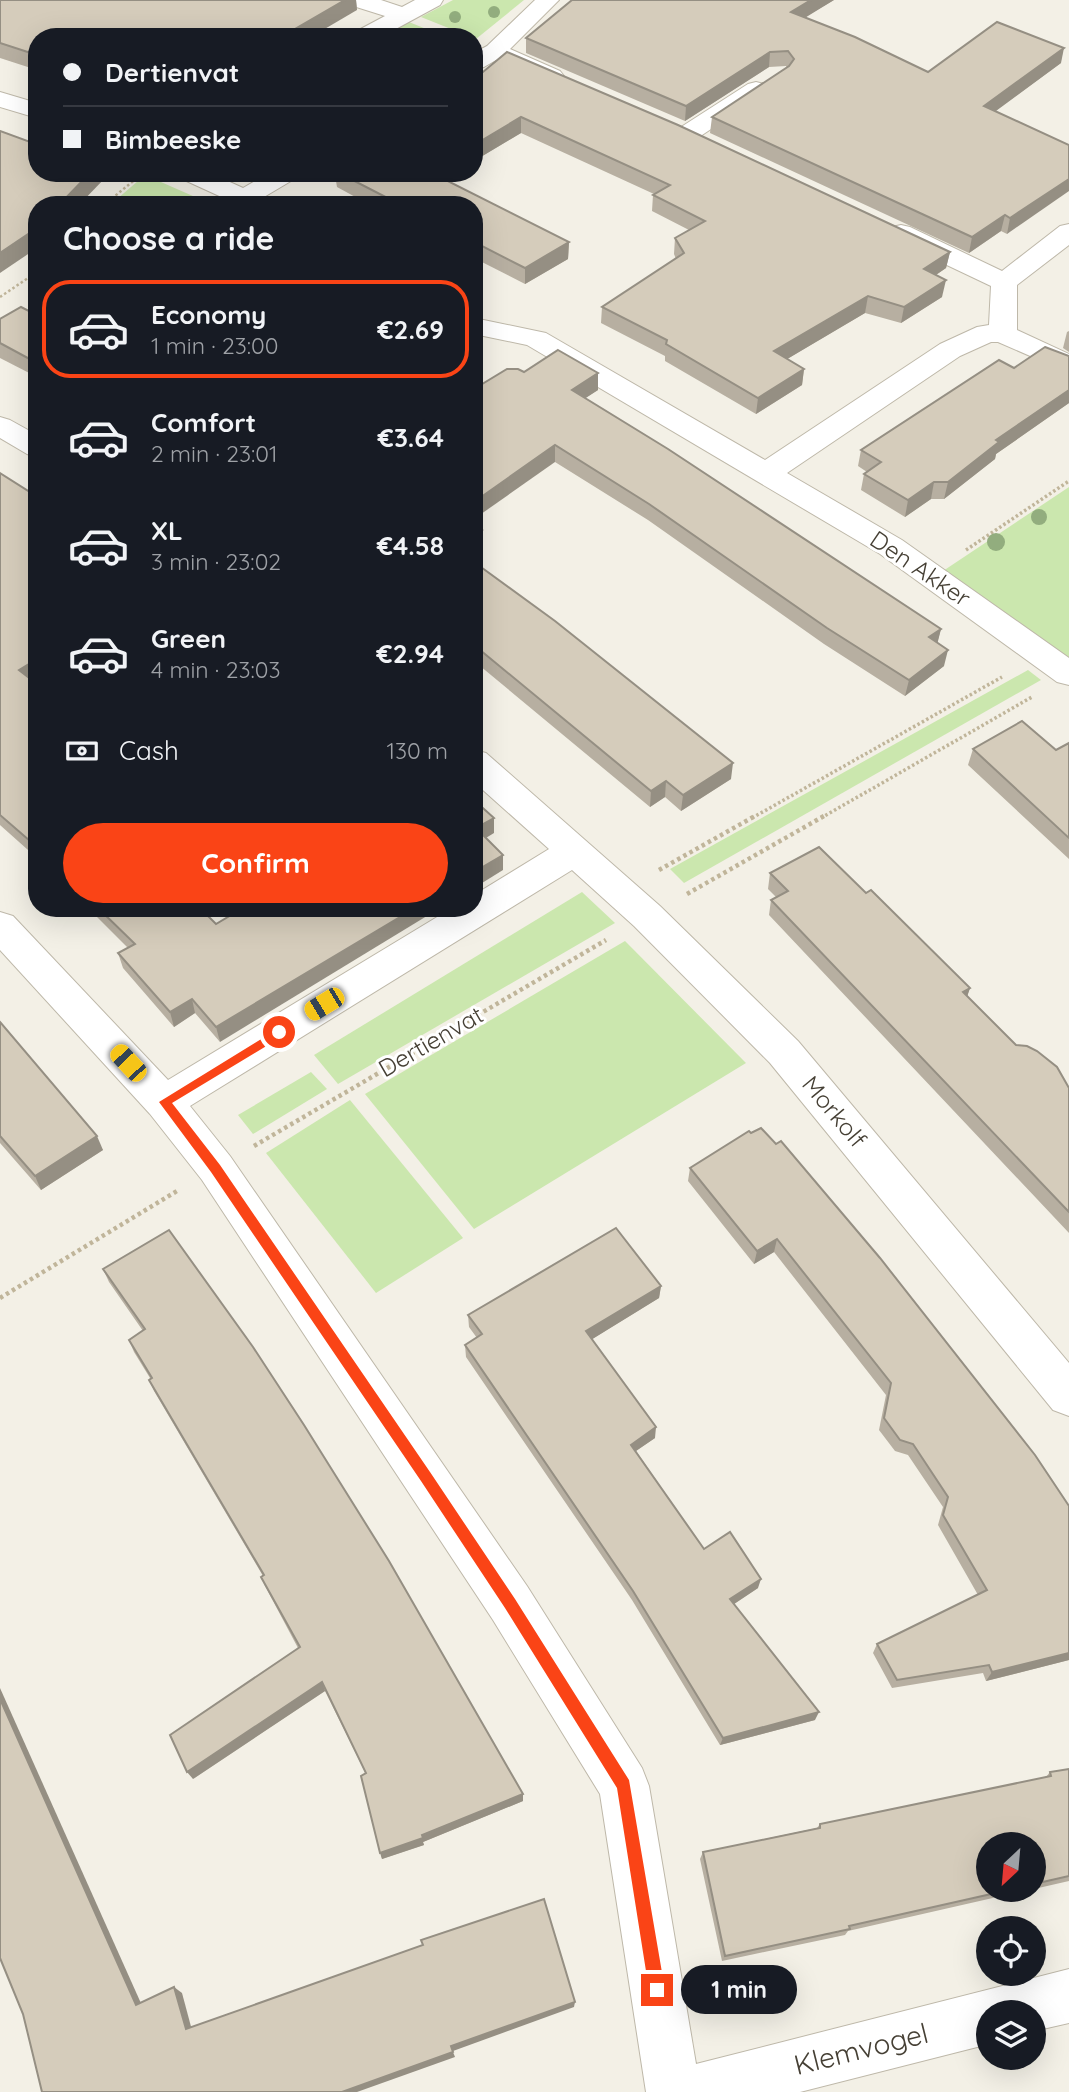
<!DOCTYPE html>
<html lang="en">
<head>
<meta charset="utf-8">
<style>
	body { margin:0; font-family:Quicksand,sans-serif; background:#242831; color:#f1f3f6; height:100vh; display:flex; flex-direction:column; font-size:26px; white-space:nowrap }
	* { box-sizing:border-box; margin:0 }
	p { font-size:23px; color:#9ea1a6 }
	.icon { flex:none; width:38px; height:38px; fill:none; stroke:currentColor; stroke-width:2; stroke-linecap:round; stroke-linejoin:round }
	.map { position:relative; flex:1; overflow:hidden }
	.details { position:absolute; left:28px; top:196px; width:455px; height:721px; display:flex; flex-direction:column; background:#171b24; border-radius:28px; box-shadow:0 7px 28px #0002 }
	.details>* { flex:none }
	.banner { position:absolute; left:28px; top:28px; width:455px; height:154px; border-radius:28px; box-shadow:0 7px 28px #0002; display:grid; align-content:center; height:154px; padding:0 35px; background:#171b24 }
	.needle { width:46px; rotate:206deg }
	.tools { position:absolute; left:976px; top:1832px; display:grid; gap:14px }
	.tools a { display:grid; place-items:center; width:70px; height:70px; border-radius:50%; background:#171b24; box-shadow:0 7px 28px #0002; font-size:35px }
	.end { position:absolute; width:32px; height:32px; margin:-16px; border:9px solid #fa4416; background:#fff; box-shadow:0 0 0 4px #fff }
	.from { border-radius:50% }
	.bubble { position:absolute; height:49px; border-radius:24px; background:#171b24; box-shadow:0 7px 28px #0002; font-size:23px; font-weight:700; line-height:49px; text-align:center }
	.car { position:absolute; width:21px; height:42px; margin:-21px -10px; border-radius:9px; box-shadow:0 0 5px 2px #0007; background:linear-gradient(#f5c518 24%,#345 0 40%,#f5c518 0 76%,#345 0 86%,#f5c518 0) }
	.banner b { display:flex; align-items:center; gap:24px; height:66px; font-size:26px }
	.banner b+b { border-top:2px solid #363941 }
	.banner i { width:18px; height:18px; background:#f1f3f6 }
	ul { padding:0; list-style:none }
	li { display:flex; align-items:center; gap:21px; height:98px; margin:0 14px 10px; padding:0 21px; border:4px solid transparent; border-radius:28px }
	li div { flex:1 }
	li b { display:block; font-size:26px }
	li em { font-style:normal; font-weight:700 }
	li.active { border-color:#fa4416 }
	li>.icon { width:63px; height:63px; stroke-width:1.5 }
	h2 { padding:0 35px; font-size:32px; line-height:84px }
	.pay { display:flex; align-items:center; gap:18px; height:77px; padding:0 35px; font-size:26px }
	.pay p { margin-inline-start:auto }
	.button { display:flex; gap:14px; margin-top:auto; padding:14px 35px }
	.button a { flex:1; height:80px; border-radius:42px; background:#fa4416; color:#fff; font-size:28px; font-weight:700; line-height:80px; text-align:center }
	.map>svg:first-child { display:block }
</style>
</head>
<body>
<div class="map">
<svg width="1069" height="2092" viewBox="0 0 1069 2092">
	<rect width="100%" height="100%" fill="#f3f0e6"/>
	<g fill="#cbe7ae">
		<polygon points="453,0 524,0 476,39 421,17"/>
		<polygon points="409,22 446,37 383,37"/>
		<polygon points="145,175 202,200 193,205 110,205"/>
		<polygon points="1069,487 1069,661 1018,622 943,571"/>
		<polygon points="1028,670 1041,680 684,883 670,869"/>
		<polygon points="582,892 615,923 338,1084 314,1055"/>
		<polygon points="625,941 746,1063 474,1229 365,1094"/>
		<polygon points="311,1072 327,1089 253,1134 238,1115"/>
		<polygon points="350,1100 463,1238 376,1293 266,1153"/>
	</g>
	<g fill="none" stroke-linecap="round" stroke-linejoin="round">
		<g stroke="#beb8a9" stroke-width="2">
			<g id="minor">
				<polygon points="347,0 381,0 402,7 415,0 443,0 440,5 381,37 352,37 355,32 385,16 350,5"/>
				<polygon points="535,0 559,0 510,49 560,71 564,76 560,81 544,81 496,60 484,67 474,69 474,53 487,46"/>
				<polygon points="756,82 764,84 768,89 764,94 696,139 687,141 678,139 675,134 678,129 748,84"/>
				<polygon points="0,92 37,103 37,118 0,107"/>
				<polygon points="177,173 210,173 243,188 269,173 299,173 296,178 264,197 274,205 239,205 180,178"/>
				<polygon points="1069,224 1069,245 1017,285 1017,330 1069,354 1069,373 998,342 991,342 960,356 787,473 902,540 1069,658 1069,685 1057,682 880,554 527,345 474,334 474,318 546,333 765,460 940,344 977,327 989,325 991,286 892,239 888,233 892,227 901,225 910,227 1002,271 1060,226"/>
				<polygon points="0,417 10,420 37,435 37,457 27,454 0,438"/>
				<polygon points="474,750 486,753 660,906 798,1041 1069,1363 1069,1416 1053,1410 770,1063 634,926 572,870 190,1106 230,1156 527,1586 642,1768 649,1786 696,2064 1069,1969 1069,2023 1034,2031 1034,2012 989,2012 989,2044 800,2092 646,2092 600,1794 493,1620 202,1180 150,1114 0,950 0,912 13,916 168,1080 452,908 474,908 474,895 549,849 474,782"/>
			</g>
		</g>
		<g stroke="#c0b59a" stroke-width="2.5" stroke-dasharray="2.5 2.5" stroke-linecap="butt">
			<polyline points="104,205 143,173"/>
			<polyline points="0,297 37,272"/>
		</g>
		<g stroke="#c0b59a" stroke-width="3.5" stroke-dasharray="2.5 2.5" stroke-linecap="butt">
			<polyline points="966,550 1069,481"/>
			<polyline points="752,818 1002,677"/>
			<polyline points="821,818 1032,697"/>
		</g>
		<g stroke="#c0b59a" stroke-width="4.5" stroke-dasharray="3.5 3.5" stroke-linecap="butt">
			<polyline points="659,870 755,816"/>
			<polyline points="687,894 824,816"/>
			<polyline points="254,1146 606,940"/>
			<polyline points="0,1298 177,1191"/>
		</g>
		<use href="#minor" fill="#fff" fill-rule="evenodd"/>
	</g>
	<g fill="#92ad7e">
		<circle cx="494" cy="12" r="6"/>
		<circle cx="455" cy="17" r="6"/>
		<circle cx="1039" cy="517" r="8"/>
		<circle cx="996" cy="542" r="9"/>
	</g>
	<g fill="#b7afa1">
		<polygon points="0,0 356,0 357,10 37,37 37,70 0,58"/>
		<polygon points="834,0 805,17 928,72 1061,63 995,111 1069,145 1007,234 1001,231 969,253 710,133 712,117 787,68 786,66 769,67 685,121 526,53 526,38"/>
		<polygon points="474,71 950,252 946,268 936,275 942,297 901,323 865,313 787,359 804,369 802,385 756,414 665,361 665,356 601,323 602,307 676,259 674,254 675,238 689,230 652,211 653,195 654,194 521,133 474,161"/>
		<polygon points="331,173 454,173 444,179 569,242 568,259 525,284 474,258 474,205 370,205 337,187 335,175"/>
		<polygon points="37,315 37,377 0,358 0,319"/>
		<polygon points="1069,331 1069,352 1063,348 1067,332"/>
		<polygon points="1069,356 1069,403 996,454 995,459 944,499 931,499 905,517 861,490 864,474 867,472 858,466 861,450 1014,368"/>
		<polygon points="524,372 598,373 598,390 585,398 941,629 937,643 944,666 905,696 824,644 648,520 555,462"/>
		<polygon points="0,473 30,492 37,492 37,678 32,681 37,684 37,858 0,825"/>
		<polygon points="474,562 731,779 681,811 665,797 650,807 474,661"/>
		<polygon points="1069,743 1069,859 968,765 973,749 1056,750"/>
		<polygon points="770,873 866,893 970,988 967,996 1016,1045 1069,1088 1069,1233 769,915 771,900 776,897 768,889"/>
		<polygon points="88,908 200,908 220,1042 195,1013 174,1027 123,968 118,953 128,948"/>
		<polygon points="0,1022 103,1150 41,1190 0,1143"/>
		<polygon points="749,1131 1069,1506 1069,1660 986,1681 983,1673 892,1688 873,1653 877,1644 978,1595 938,1525 943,1507 908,1455 895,1451 879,1430 886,1395 774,1252 754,1264 688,1181 690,1168"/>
		<polygon points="103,1269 523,1794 523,1801 423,1842 424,1845 382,1859 366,1774 325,1691 193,1779 298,1648 265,1586 261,1577 263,1576 154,1391 149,1380 150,1378 134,1352 129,1340 143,1331 109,1282"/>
		<polygon points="661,1286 659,1298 592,1339 655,1438 636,1451 704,1549 758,1588 734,1604 815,1720 720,1745 632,1600 466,1357 465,1345 477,1338 469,1327 468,1315"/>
		<polygon points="1069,1769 1069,1881 1034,1889 1034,1844 989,1890 1028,1890 848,1931 845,1935 722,1961 700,1859 703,1852 817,1828 820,1824 1046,1777 1050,1772"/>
	</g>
	<g fill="#958f83">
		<polygon points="345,0 356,0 357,10 311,37 281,37"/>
		<polygon points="811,0 834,0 790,27 791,12"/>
		<polygon points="1064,48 1061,63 981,122 984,106"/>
		<polygon points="770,52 769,67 685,121 686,106"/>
		<polygon points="521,117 521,133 474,161 474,145"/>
		<polygon points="90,173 104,173 105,178 79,205 59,205"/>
		<polygon points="429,173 454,173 430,188"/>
		<polygon points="1069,179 1069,191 1007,234 1010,218"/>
		<polygon points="1005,215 1001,231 969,253 972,237"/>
		<polygon points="37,228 37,248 0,273 0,253"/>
		<polygon points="569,242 568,259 525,284 525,268"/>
		<polygon points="950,252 946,268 921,285 924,269"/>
		<polygon points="946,280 942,297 901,323 904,307"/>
		<polygon points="868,296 865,313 772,368 774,351"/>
		<polygon points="804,369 802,385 756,414 758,398"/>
		<polygon points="598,373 598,390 572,407 572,390"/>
		<polygon points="1069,390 1069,403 996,454 995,459 944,499 948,482 996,440"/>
		<polygon points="555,445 555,462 474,519 474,502"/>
		<polygon points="934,482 931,499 905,517 908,500"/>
		<polygon points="482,530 482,546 474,552 474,535"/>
		<polygon points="941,629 937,645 929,637"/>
		<polygon points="948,650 944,666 905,696 909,680"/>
		<polygon points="37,659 37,678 24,686 19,670"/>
		<polygon points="733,763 731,779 681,811 683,795"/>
		<polygon points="666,781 665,797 650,807 651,791"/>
		<polygon points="494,818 494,833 476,844 476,828"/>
		<polygon points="503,855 503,870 474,888 474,872"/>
		<polygon points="415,908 440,908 220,1042 216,1027"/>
		<polygon points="970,988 965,1003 963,992"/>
		<polygon points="192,999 195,1013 174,1027 170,1012"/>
		<polygon points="97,1136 103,1150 41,1190 35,1176"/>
		<polygon points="777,1239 774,1252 754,1264 757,1251"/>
		<polygon points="661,1286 659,1298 586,1343 586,1331"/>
		<polygon points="656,1427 655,1438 630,1455 631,1445"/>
		<polygon points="761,1579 758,1588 728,1608 730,1599"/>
		<polygon points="1069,1653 1069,1660 986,1681 992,1672"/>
		<polygon points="322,1682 325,1691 193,1779 187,1772"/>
		<polygon points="0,1688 144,2010 136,2005 0,1699"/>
		<polygon points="819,1712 815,1720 720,1745 723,1738"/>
		<polygon points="523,1794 523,1801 423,1842 424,1845 382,1859 380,1853"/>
		<polygon points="174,1987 182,1993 193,2034 186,2029"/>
		<polygon points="575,2002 574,2007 453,2051 451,2046"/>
		<polygon points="453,2052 455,2057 357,2092 342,2092"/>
	</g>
	<g fill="#d5ccbb" stroke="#958f83" stroke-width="2">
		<polygon points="0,0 345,0 281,37 37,37 37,55 0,43"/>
		<polygon points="572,0 811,0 791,12 855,37 928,72 997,22 1064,48 984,106 1069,145 1069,179 1010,218 1005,215 972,237 712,117 789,66 794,59 788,51 770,52 686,106 526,38"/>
		<polygon points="507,52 678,125 950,252 924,269 946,280 904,307 868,296 774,351 804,369 758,398 666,344 667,340 602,307 684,253 675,238 705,221 653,195 670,185 521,117 474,145 474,71 476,70 483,72"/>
		<polygon points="0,131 30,142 37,138 37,173 90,173 59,205 37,205 37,228 0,253"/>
		<polygon points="339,173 432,173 569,242 525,268 474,242 474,205 401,205"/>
		<polygon points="21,307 37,315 37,363 0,343 0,319"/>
		<polygon points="1045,347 1069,356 1069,390 996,440 999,442 948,482 934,482 908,500 864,474 881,462 861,450 999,360 1014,368"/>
		<polygon points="558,350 598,373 572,390 668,449 941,629 929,637 948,650 909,680 827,628 649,504 555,445 474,502 474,389 507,369 518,369 524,372"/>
		<polygon points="0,473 30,492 34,490 37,492 37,659 19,670 37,684 37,847 0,815"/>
		<polygon points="474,525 482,530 474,535"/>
		<polygon points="474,562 555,621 733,763 683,795 666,781 651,791 474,645"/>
		<polygon points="1022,721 1056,750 1069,743 1069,838 973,749"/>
		<polygon points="474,800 494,818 476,828 503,855 474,872"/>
		<polygon points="819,847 866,893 871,890 970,988 963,992 1016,1045 1027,1046 1037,1051 1057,1067 1069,1088 1069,1212 771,900 788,891 770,873"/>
		<polygon points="98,908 200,908 216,924 243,908 415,908 216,1027 192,999 170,1012 118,953 135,944"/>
		<polygon points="0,1022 97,1136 35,1176 0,1136"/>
		<polygon points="761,1128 776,1144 781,1141 880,1258 1035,1455 1069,1506 1069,1653 992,1672 989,1665 897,1680 877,1644 987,1590 943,1515 948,1497 913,1444 900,1440 884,1418 891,1383 777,1239 757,1251 690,1168 749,1131 751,1133"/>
		<polygon points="616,1228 661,1286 586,1331 656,1427 631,1445 704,1549 730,1532 761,1579 730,1599 819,1712 723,1738 633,1591 465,1345 482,1334 468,1315"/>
		<polygon points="169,1230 253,1347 304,1425 389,1561 523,1794 422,1835 423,1838 380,1853 361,1776 366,1773 322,1682 187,1772 170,1735 300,1647 261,1577 264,1575 149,1380 152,1378 129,1340 145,1329 103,1269"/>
		<polygon points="0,1699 136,2005 174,1987 186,2029 423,1945 421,1940 544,1899 575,2002 451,2046 453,2052 342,2092 42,2092 23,2014 0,1958"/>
		<polygon points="1069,1769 1069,1876 1034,1884 1034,1844 989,1844 989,1890 1009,1890 849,1926 850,1929 725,1956 703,1852 820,1828 820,1824 1051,1776 1050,1772"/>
	</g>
	<polygon fill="#fa4416" points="279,1028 283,1029 283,1036 172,1103 220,1165 430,1472 515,1599 629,1780 665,1990 662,1995 657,1998 651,1995 649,1990 617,1788 505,1608 421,1481 211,1172 159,1102"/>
	<g text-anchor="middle" stroke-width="6" stroke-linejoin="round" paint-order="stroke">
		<g font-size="24" fill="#464035" stroke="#fff">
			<text transform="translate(920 569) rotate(34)" y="8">Den Akker</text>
			<text transform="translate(431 1042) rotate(-30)" y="8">Dertienvat</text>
			<text transform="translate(834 1112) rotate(50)" y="8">Morkolf</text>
		</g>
		<g font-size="28" fill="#464035" stroke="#fff">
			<text transform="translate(861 2049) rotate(-14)" y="10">Klemvogel</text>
		</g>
	</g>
</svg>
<div class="tools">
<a><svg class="needle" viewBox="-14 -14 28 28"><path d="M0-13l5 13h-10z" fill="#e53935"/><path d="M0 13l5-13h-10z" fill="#9ea1a6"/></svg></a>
<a><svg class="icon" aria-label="locate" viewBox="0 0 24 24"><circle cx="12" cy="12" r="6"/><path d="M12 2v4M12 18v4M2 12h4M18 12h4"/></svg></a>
<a><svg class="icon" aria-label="layers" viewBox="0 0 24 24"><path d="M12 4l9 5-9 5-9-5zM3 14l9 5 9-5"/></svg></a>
</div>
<i class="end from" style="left:279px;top:1032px"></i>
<i class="end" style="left:657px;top:1990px"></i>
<div class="bubble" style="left:681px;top:1965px;width:116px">1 min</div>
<i class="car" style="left:324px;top:1004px;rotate:239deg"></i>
<i class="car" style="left:128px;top:1063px;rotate:317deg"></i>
<div class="banner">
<b><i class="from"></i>Dertienvat</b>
<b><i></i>Bimbeeske</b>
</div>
<section class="details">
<h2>Choose a ride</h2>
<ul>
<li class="active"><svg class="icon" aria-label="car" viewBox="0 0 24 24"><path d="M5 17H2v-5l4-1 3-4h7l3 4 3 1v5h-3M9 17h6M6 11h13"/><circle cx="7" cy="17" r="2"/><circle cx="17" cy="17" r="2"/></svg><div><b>Economy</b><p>1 min · 23:00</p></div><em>€2.69</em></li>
<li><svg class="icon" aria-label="car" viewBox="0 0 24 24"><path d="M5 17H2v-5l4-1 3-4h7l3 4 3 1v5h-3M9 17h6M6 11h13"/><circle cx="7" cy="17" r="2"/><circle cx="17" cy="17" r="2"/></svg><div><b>Comfort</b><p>2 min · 23:01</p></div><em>€3.64</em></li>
<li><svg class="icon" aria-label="car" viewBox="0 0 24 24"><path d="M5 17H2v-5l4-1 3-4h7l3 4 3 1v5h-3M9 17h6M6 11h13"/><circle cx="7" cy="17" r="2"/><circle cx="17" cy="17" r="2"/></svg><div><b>XL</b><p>3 min · 23:02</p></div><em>€4.58</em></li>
<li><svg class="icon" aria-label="car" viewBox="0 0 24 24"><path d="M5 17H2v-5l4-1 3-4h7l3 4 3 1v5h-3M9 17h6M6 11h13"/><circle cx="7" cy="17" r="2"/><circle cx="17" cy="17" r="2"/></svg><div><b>Green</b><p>4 min · 23:03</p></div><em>€2.94</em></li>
</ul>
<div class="pay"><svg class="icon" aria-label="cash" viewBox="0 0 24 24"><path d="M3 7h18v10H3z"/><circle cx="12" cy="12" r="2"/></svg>Cash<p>130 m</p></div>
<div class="button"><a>Confirm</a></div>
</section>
</div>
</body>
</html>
